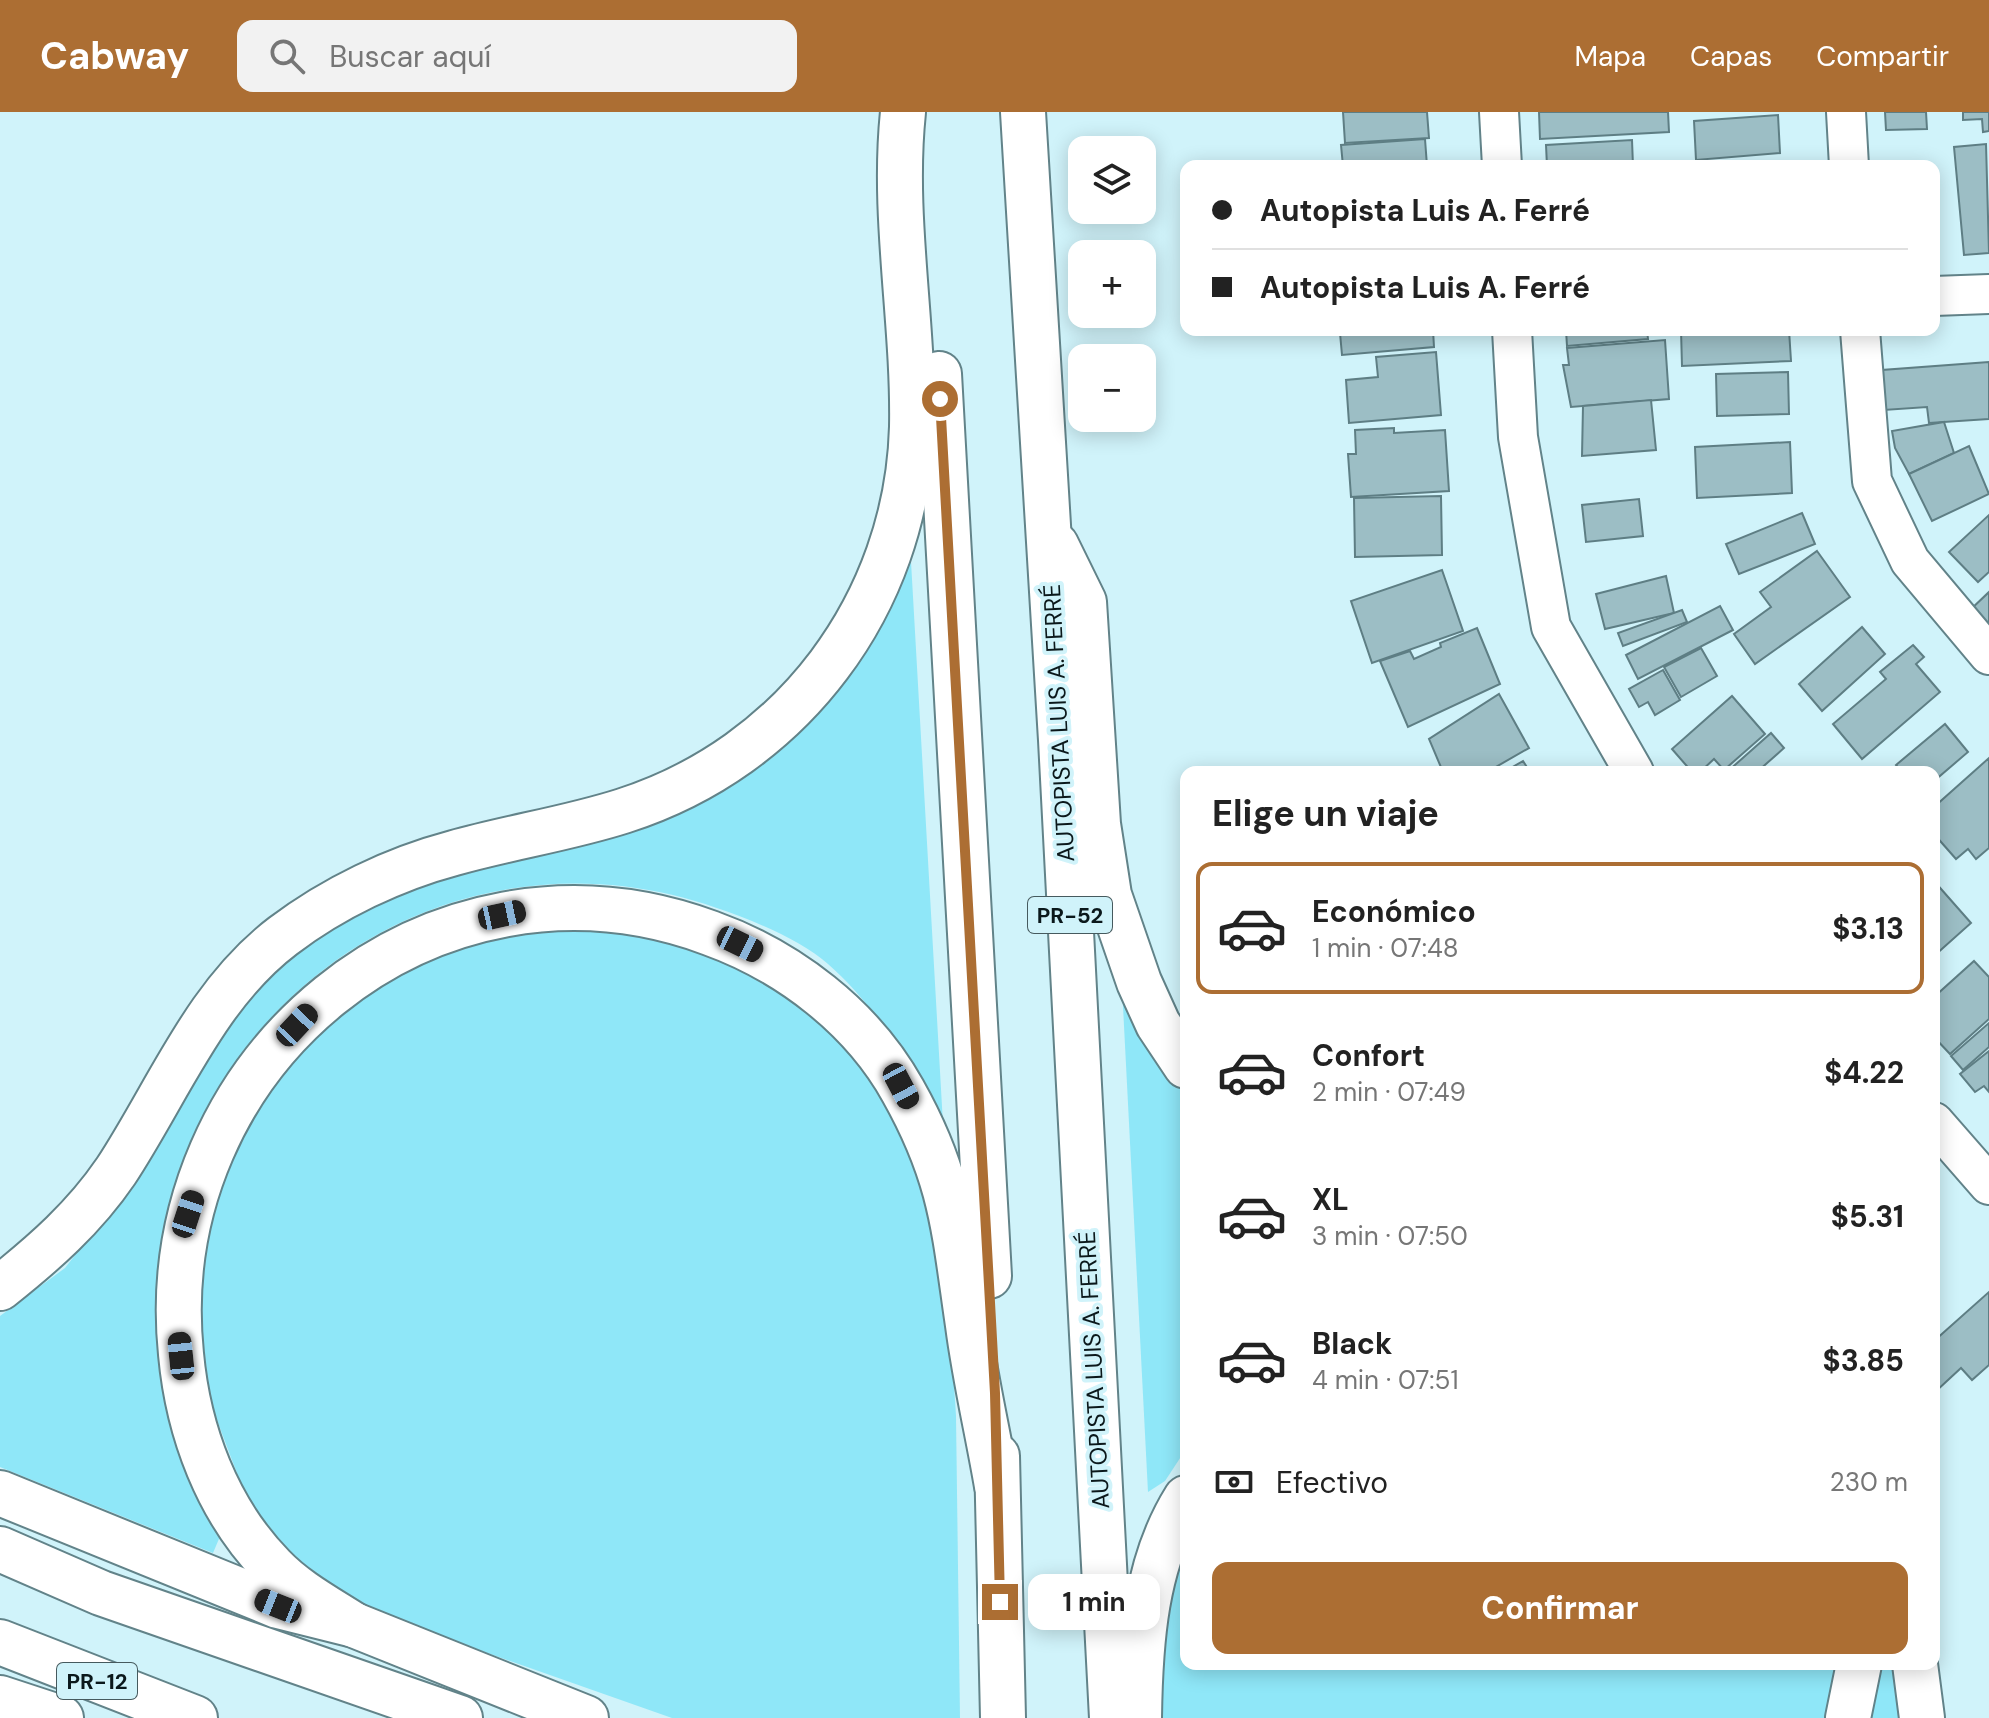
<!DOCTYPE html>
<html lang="es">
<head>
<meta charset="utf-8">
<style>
	body { margin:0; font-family:"DM Sans",sans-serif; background:#f2f2f2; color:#222; height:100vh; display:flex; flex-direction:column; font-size:30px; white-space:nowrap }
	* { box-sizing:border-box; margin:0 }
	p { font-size:26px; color:#767676 }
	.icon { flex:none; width:44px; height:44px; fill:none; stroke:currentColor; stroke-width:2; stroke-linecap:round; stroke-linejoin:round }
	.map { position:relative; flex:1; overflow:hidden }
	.panel { position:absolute; left:1180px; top:654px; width:760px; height:904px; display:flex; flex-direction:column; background:#fff; border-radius:16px; box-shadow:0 4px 20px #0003 }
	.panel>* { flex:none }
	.hud { position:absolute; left:1180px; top:48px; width:760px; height:176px; border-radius:16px; box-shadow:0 4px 20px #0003; display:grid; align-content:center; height:176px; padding:0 32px; background:#fff }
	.buttons { position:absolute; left:1068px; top:24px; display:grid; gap:16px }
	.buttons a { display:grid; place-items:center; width:88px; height:88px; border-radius:16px; background:#fff; box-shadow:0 4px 20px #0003; font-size:40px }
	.end { position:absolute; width:36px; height:36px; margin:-18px; border:10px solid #ac6e33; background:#fff; box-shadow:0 0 0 4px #fff }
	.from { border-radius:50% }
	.bubble { position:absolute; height:56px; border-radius:16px; background:#fff; box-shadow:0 4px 20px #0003; font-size:26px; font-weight:700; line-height:56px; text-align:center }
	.car { position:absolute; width:24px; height:48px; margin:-24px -12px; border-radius:10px; box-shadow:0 0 6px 2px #0007; background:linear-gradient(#222 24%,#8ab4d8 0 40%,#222 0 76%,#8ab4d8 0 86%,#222 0) }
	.hud b { display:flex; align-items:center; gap:28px; height:76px; font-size:30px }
	.hud b+b { border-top:2px solid #e0e0e0 }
	.hud i { width:20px; height:20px; background:#222 }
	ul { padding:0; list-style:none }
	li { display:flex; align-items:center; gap:24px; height:132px; margin:0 16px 12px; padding:0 16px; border:4px solid transparent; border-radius:16px }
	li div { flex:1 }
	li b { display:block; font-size:30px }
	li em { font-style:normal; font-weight:700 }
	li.current { border-color:#ac6e33 }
	li>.icon { width:72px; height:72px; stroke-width:1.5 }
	h2 { padding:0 32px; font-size:36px; line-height:96px }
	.pay { display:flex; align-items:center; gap:20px; height:88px; padding:0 32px; font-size:30px }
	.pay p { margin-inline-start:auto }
	.cta { display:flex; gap:16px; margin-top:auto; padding:16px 32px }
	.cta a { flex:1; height:92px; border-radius:16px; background:#ac6e33; color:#fff; font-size:32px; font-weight:700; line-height:92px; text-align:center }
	header { display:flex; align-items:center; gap:48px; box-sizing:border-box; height:112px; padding:0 40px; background:#ac6e33; color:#fff }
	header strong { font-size:38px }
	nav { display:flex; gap:44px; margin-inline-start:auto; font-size:28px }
	.search { width:560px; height:72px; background:#f2f2f2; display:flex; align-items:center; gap:20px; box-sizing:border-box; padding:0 28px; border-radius:16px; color:#767676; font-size:30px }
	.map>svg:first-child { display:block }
</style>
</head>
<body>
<header>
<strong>Cabway</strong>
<div class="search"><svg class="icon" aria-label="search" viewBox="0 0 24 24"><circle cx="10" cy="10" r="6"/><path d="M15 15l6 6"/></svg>Buscar aquí</div>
<nav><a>Mapa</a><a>Capas</a><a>Compartir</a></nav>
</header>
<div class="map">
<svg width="1989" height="1606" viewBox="0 0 1989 1606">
	<rect width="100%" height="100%" fill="#d0f3fa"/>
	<g fill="#8fe7f8">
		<path d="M910,432l33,580c-31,-57 -65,-116 -115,-160 -35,-31 -110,-58 -155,-69 -212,-50 -417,68 -492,270 -9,23 -11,50 -15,74 -7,43 -11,100 -2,143 3,15 13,30 18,44 14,34 28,68 42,101l-11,26 -213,-86v-151l65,-48 53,-68 114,-187 47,-48 47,-38 69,-40 224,-53 72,-25 70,-47z"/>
		<polygon points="545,811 668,826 759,862 844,929 911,1021 946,1149 956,1304 960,1606 672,1606 368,1499 315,1469 263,1409 241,1372 206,1279 197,1224 201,1108 275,958 390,858"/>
		<polygon points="1122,875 1186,976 1186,1337 1165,1369 1148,1380"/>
		<polygon points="1186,1431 1186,1552 1837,1552 1828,1606 1158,1606 1159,1513"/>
		<polygon points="1877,1552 1899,1552 1903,1606 1867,1606"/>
	</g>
	<g fill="#9cbec5" stroke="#5e7e84" stroke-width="2">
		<polygon points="1343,0 1427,0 1429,26 1345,31"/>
		<polygon points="1539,0 1668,0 1669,20 1540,27"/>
		<polygon points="1885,0 1926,0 1927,17 1886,18"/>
		<polygon points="1963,0 1989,0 1989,19 1983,20 1982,7 1963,8"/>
		<polygon points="1778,3 1780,41 1696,48 1694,9"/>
		<polygon points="1425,27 1427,54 1343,54 1341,33"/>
		<polygon points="1632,28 1633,54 1547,54 1546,33"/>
		<polygon points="1986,32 1989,141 1964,143 1954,35"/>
		<polygon points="1312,218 1433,218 1434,235 1342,243 1340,221 1312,223"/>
		<polygon points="1566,218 1647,218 1648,227 1567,234"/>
		<polygon points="1681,218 1789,218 1791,249 1682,254"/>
		<polygon points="1665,228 1669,287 1571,295 1563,253 1569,253 1567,236"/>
		<polygon points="1436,240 1441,303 1349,311 1346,268 1378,265 1376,245"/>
		<polygon points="1989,250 1989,307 1929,311 1927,295 1884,298 1882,258"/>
		<polygon points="1788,260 1789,302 1717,304 1716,262"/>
		<polygon points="1651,288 1656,338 1582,344 1583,294"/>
		<polygon points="1944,310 1954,341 1909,362 1895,336 1892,319"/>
		<polygon points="1394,316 1394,321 1445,318 1449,379 1351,385 1348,342 1356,342 1355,318"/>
		<polygon points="1790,330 1792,381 1697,386 1695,335"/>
		<polygon points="1969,334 1989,382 1932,409 1909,362"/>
		<polygon points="1441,384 1442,443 1355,445 1354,386"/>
		<polygon points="1639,387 1643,424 1586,430 1582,393"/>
		<polygon points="1802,401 1815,432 1739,462 1726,432"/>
		<polygon points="1989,403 1989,460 1978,470 1949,440"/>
		<polygon points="1817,439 1850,485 1755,552 1734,522 1771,495 1760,480"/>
		<polygon points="1442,458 1463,519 1372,551 1351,489"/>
		<polygon points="1666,464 1674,501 1605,517 1596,482"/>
		<polygon points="1989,480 1989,518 1970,498"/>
		<polygon points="1720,494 1733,518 1638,567 1626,543"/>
		<polygon points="1682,498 1687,510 1623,534 1618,521"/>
		<polygon points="1862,515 1885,542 1822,599 1799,572"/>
		<polygon points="1477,516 1500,572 1408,615 1380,549 1410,539 1414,547 1441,535 1440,531"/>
		<polygon points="1913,533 1924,545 1916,552 1940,580 1862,647 1833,612 1886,567 1880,560"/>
		<polygon points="1701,536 1717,564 1681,585 1664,555"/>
		<polygon points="1663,558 1680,588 1655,603 1648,590 1639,595 1629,577"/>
		<polygon points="1499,582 1529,636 1487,660 1443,660 1429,627"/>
		<polygon points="1732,584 1765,622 1724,658 1714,647 1700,660 1692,660 1672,637"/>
		<polygon points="1945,612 1968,640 1934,669 1934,660 1902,660 1896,653"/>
		<polygon points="1771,621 1784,636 1757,660 1727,660"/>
		<polygon points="1989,646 1989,736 1976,747 1968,737 1956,747 1934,722 1934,695"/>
		<polygon points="1523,649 1530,660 1504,660"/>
		<polygon points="1934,769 1971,811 1934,844"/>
		<polygon points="1974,849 1989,865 1989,907 1950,942 1934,925 1934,885"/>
		<polygon points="1989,911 1989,935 1963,958 1951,944"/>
		<polygon points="1989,939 1989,980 1984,974 1975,980 1960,962"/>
		<polygon points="1989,1180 1989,1253 1972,1268 1961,1256 1934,1281 1934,1229"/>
	</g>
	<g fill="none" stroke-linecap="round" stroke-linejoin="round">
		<g stroke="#628389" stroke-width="42">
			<g id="street">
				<polyline points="1499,0 1502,54"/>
				<polyline points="1846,0 1849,54"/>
				<polyline points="1934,184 1989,182"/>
				<polyline points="1512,218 1518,325 1551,515 1634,660"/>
				<polyline points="1860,218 1872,369 1910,449 1989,543"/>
				<polyline points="1934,1010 1989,1073"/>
			</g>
		</g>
		<g stroke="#628389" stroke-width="48">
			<g id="highway">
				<polyline points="1023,0 1061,628 1112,1606"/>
				<polyline points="939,262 989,1164"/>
				<polyline points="1056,433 1084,490 1098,712 1109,783 1139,870 1158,912 1186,954"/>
				<path d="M0,1176c44,-35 84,-70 116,-117 52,-79 89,-176 167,-235 50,-38 111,-67 171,-83 56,-16 113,-24 169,-42 169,-54 284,-207 289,-384 2,-105 -20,-210 -9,-315"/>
				<polyline points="997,1344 1003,1606"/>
				<polyline points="0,1381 278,1494 354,1513 586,1606"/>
				<polyline points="0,1437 101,1481 460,1606"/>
				<path d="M354,1513c-28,-18 -58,-34 -81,-58 -56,-57 -85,-136 -92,-213 -30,-291 250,-524 529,-421 78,28 152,84 193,158 49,87 51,139 65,234 7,54 20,108 29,161"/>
				<polyline points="0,1530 195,1606"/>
				<polyline points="1915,1552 1922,1606"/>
				<polyline points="0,1586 61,1606"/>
				<path d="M1139,1606c1,-75 6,-155 47,-220"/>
				<polyline points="1848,1606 1859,1552"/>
			</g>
		</g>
		<use href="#street" stroke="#fff" stroke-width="38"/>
		<use href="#highway" stroke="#fff" stroke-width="44"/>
	</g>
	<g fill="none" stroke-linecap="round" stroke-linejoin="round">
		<polyline stroke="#ac6e33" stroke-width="10" points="940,287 995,1281 1000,1490"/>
	</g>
	<g text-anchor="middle" stroke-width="8" stroke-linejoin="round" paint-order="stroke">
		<g fill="#d0f3fa" stroke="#465a5e" stroke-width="2">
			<rect x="1028" y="785" width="84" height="36" rx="6"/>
			<rect x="57" y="1551" width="80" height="36" rx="6"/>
		</g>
		<g font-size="22" font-weight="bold" fill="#0b181b">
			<text x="1070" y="811">PR-52</text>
			<text x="97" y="1577">PR-12</text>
		</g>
		<g font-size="24" fill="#0b181b" stroke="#d0f3fa">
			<text transform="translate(1059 611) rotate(-93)" y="8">AUTOPISTA LUIS A. FERRÉ</text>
			<text transform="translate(1094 1258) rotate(-93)" y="8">AUTOPISTA LUIS A. FERRÉ</text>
		</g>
	</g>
</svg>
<div class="buttons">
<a><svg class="icon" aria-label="layers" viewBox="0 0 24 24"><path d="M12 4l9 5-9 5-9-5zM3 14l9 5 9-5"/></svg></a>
<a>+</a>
<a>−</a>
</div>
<i class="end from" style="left:940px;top:287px"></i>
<i class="end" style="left:1000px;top:1490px"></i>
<div class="bubble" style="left:1028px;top:1462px;width:132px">1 min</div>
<i class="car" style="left:502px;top:803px;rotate:78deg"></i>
<i class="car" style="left:740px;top:832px;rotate:116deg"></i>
<i class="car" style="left:297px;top:913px;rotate:43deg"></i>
<i class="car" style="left:901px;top:974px;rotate:152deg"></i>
<i class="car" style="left:188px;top:1102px;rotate:18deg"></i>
<i class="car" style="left:181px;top:1244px;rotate:354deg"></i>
<i class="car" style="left:278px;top:1494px;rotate:292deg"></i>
<div class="hud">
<b><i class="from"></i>Autopista Luis A. Ferré</b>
<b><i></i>Autopista Luis A. Ferré</b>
</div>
<section class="panel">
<h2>Elige un viaje</h2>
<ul>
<li class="current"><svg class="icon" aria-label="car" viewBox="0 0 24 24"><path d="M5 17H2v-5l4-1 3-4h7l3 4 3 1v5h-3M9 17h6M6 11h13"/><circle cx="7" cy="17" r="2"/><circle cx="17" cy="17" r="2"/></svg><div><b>Económico</b><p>1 min · 07:48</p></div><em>$3.13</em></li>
<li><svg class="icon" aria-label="car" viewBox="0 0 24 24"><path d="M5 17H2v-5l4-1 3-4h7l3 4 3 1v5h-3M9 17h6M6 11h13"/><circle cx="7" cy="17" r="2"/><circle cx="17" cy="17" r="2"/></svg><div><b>Confort</b><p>2 min · 07:49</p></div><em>$4.22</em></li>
<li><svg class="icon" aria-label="car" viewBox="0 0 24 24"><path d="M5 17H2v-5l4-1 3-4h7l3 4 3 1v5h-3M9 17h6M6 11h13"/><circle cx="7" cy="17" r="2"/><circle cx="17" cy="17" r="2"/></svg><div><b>XL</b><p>3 min · 07:50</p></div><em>$5.31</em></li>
<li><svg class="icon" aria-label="car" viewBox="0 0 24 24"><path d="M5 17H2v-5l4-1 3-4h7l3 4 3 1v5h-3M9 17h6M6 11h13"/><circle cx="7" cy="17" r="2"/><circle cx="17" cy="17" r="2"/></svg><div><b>Black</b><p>4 min · 07:51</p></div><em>$3.85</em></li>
</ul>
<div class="pay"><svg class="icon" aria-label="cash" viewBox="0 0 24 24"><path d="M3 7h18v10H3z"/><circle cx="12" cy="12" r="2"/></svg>Efectivo<p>230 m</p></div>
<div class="cta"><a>Confirmar</a></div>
</section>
</div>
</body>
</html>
